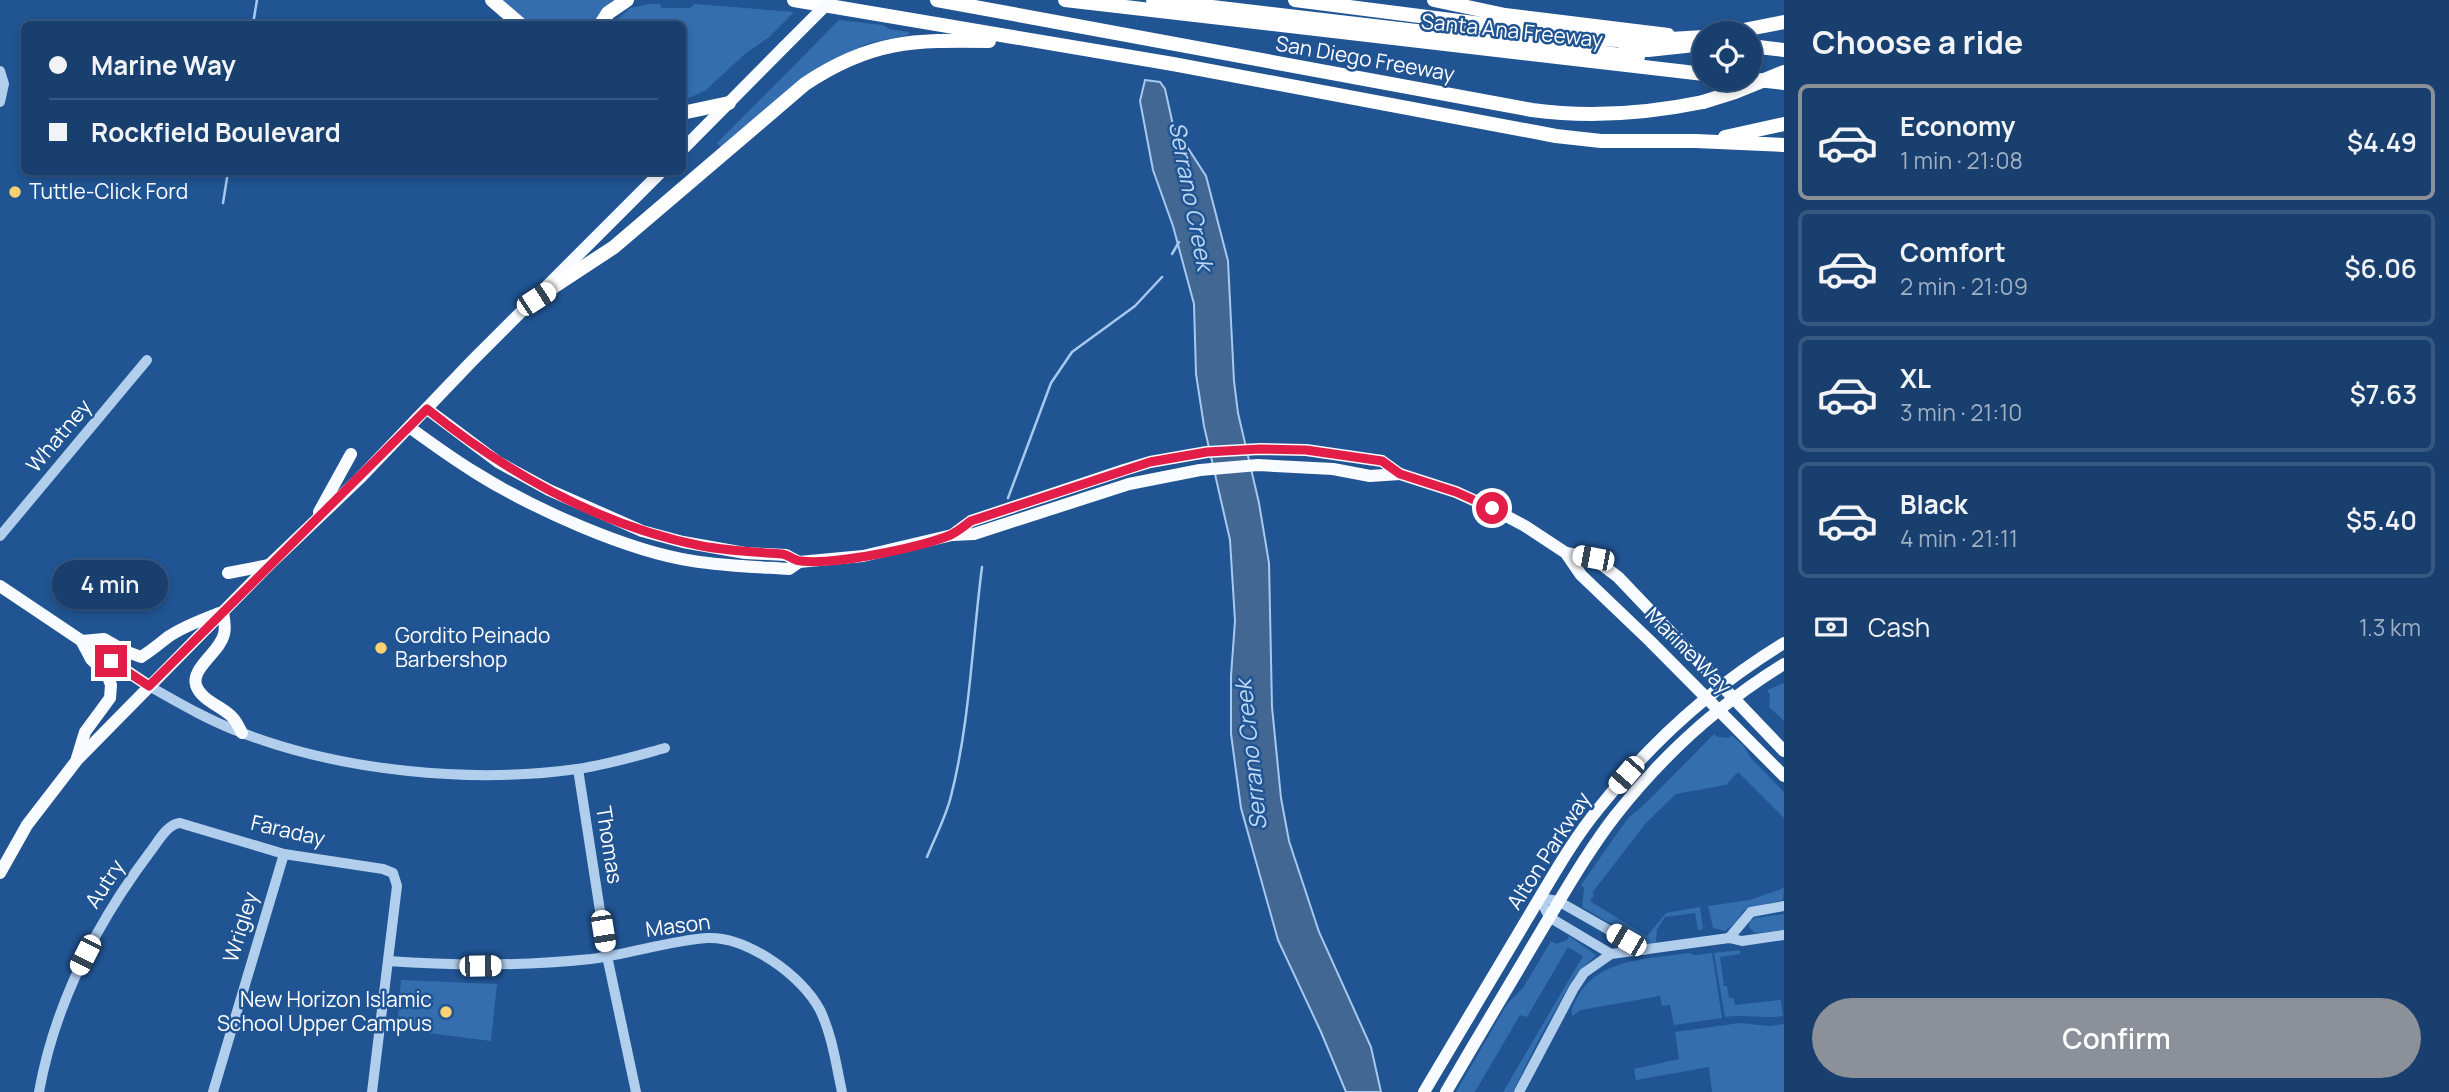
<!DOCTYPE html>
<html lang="en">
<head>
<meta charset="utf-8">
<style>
	body { margin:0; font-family:Manrope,sans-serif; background:#214673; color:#f1f3f6; height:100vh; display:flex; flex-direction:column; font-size:26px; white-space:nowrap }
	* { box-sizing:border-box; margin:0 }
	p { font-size:23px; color:#9fafc2 }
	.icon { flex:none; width:38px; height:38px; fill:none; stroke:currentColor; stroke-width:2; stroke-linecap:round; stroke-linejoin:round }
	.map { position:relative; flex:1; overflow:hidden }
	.details { display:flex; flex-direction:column; background:#183f6e; width:665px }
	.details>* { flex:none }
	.top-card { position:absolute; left:21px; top:21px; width:665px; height:154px; border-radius:10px; box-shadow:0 4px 10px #0003,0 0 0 2px #365881; display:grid; align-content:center; height:154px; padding:0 28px; background:#183f6e }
	.tools { position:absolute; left:1692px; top:21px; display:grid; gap:14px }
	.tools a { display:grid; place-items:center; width:70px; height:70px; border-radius:50%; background:#183f6e; box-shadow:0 4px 10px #0003,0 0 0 2px #365881; font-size:35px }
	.end { position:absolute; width:32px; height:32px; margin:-16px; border:9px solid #e11d48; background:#fff; box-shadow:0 0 0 4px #fff }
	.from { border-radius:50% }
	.bubble { position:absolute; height:49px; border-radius:24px; background:#183f6e; box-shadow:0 4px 10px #0003,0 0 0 2px #365881; font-size:23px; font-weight:600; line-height:49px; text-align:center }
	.car { position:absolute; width:21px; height:42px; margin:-21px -10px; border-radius:9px; box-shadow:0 0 5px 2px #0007; background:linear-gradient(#fff 24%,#345 0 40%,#fff 0 76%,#345 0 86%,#fff 0) }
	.top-card b { display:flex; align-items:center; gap:24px; height:66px; font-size:26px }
	.top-card b+b { border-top:2px solid #365881 }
	.top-card i { width:18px; height:18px; background:#f1f3f6 }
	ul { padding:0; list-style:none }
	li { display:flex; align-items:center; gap:21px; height:116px; margin:0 14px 10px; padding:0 14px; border:4px solid #365881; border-radius:10px }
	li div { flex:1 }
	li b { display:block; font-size:26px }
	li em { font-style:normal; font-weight:600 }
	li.active { border-color:#8c9099 }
	li>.icon { width:63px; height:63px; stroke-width:1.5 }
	h2 { padding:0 28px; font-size:32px; line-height:84px }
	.pay { display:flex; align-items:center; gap:18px; height:77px; padding:0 28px; font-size:26px }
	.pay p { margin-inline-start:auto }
	.cta { display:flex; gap:14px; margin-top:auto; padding:14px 28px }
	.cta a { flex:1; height:80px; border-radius:42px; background:#8c9099; color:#fff; font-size:28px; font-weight:600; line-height:80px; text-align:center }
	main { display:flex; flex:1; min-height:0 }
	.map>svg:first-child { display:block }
</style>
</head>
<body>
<main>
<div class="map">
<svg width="1784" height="1092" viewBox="0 0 1784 1092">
	<rect width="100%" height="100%" fill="#205492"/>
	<g fill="#346eaf">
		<polygon points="503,0 613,0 600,13 593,24 531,24"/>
		<polygon points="650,4 660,4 661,8 690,8 695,4 794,12 768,38 746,53 706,90 685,100 682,98 682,24 612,24 630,8"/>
		<polygon points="839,20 883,25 889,29 909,32 909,35 869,43 825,64 722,148 717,143"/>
		<polygon points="1784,683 1784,721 1769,707 1770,695 1767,690"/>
		<polygon points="1714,734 1718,737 1729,738 1731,735 1743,745 1750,757 1784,792 1784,818 1738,772 1726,785 1676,794 1646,823 1592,893 1594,895 1590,901 1647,936 1666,913 1700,907 1703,929 1698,930 1695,913 1665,917 1657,929 1656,942 1647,945 1582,907 1584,888 1581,885 1628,818 1646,803"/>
		<polygon points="1784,888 1783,900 1744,910 1735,923 1725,931 1713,928 1708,906 1750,900"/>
		<polygon points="1784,914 1784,930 1755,933 1749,927 1750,921 1755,918"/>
		<polygon points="1569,936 1596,955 1574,977 1540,1037 1513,1092 1503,1092 1583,956 1568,947 1527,1017 1520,1015 1475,1092 1456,1092 1507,1004 1523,988 1551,941 1556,944 1567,940"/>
		<path d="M1740,950v4l-20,3 4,29h3l2,12h5l1,7 46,-5 2,16c-19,3 -38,-2 -58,1l-11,-64z"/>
		<path d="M1688,953l7,2 17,-2 10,65 -48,7 -4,-20 -8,1 -2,-10 -79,14 -9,6c-1,-10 2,-12 6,-20 21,-38 72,-37 110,-43z"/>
		<polygon points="401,980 497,984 491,1041 397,1029"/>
		<polygon points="1740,1023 1770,1026 1784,1024 1784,1092 1712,1092 1709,1067 1636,1080 1634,1069 1679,1059 1675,1032"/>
	</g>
	<polygon fill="#426793" stroke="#a5c9ef" stroke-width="2" points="1145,80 1160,82 1165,89 1173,125 1206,176 1228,261 1234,381 1238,413 1259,503 1269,563 1272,707 1281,798 1289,841 1319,932 1371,1047 1381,1092 1346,1092 1321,1032 1278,940 1241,808 1231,734 1231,676 1235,621 1230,540 1204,426 1196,374 1194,304 1173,226 1153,170 1140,101"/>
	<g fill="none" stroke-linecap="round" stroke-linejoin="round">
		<g stroke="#a5c9ef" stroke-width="2.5">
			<polyline points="253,24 257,0"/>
			<polyline points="223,203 228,172"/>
			<polyline points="1172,254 1179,242"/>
			<polyline points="1008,498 1051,383 1072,352 1135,306 1162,277"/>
			<path d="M927,857c8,-20 19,-40 24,-61 19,-74 21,-153 31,-229"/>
		</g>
		<g stroke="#b1ceed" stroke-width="10">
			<polyline points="0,71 4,84 0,102"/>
			<polyline points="0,536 147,360"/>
			<path d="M149,686c30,17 59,34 91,46 100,39 231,52 337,37 30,-4 59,-13 88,-21"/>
			<polyline points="578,769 607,956 636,1092"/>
			<polyline points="1540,898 1558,901 1644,950"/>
			<polyline points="1540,898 1549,917 1611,954"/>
			<polyline points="1729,938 1751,912 1784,906"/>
			<path d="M388,961c69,5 135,5 203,-2 39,-5 77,-18 116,-21 39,-2 95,37 113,72 12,25 16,54 22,82"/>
			<path d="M39,1092c16,-89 57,-168 111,-240 8,-10 17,-28 30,-29l104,31 99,15 10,4 4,13 -25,206"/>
			<polyline points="213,1092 284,854"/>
			<polyline points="1519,1092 1574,988 1584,973 1611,954 1729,938 1742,941 1784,935"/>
		</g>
		<g stroke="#f8fbff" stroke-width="12">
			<polyline points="682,150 784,47"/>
			<polyline points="427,409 498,462 549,490 642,531 683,542 745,553 786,555 799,562 863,556 952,535 974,534 1129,484 1200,470 1258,465 1333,469 1370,476 1400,474"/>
			<path d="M409,427c22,16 44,32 67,46 56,35 151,78 217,88 31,5 64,6 96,8l10,-7"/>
			<polyline points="319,512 351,454"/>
			<polyline points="952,535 971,521 1124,470 1150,462 1207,452 1260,449 1306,450 1382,461 1400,474 1456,492 1491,508 1525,526 1566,553 1581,575 1650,641 1784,776"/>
			<polyline points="1566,553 1593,558 1618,577 1784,751"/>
			<polyline points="228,573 269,565"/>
			<polyline points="0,586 149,686"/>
			<path d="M223,612c1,7 3,15 1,22 -4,18 -33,34 -28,51 5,16 28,22 37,33 4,4 6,10 9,15"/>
			<path d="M82,641l22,-2 21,12 16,6c10,-6 18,-13 27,-20 16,-11 34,-17 51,-24"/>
			<polyline points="77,758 85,732 110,698 111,685 107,674 91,659 82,642"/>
			<polyline points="0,873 27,825 77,760 269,565 359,479 472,361 661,172"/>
			<path d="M1424,1092c34,-58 69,-115 103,-173 23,-38 44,-77 72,-111 52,-66 113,-121 185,-165"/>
			<path d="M1446,1092c32,-55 65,-110 97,-164 23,-38 45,-77 72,-112 47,-60 104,-112 169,-152"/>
		</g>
		<g stroke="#fff" stroke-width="14">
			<polyline points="492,0 520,24"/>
			<polyline points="794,0 1173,64 1556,136 1601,141 1696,141 1784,145"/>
			<path d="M937,0l595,110c58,8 113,4 171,-8"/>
			<polyline points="1065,0 1704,74"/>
			<polyline points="1153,0 1638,57"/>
			<polyline points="1434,0 1505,15 1668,35"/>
			<polyline points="601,24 608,13 627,0"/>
			<polyline points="1728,33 1784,22"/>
			<polyline points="1750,46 1784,50"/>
			<polyline points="1625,49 1648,50 1704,44"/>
			<polyline points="1749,79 1784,83"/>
			<polyline points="682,113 729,103"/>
			<polyline points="1725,137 1784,124"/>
			<path d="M535,299l79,-52 191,-163c66,-44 108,-44 184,-43"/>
		</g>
		<polyline stroke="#f8fbff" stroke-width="12" points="784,47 831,0"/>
		<g stroke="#fff" stroke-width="14">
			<polyline points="1295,0 1599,39 1636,41 1704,37"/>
			<polyline points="1703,102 1735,92 1784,72"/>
		</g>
	</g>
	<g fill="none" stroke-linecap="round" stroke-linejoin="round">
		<path stroke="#e11d48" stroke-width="9" d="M111,661l38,25 278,-277c80,64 174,117 275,137 27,5 53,6 80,8 7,1 13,7 19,7 35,4 115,-13 147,-25 8,-3 16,-10 23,-15l179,-59 57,-10 53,-3 46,1 76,11 18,13 56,18 36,16"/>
	</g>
	<g fill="#fbd172" stroke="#205492" stroke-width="2.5">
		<circle cx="15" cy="192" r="7"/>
		<circle cx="381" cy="648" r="7"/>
		<circle cx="446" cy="1012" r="7"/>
	</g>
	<g text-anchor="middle" stroke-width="5" stroke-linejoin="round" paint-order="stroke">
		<g font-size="21" fill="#fff" stroke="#205492">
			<text transform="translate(1512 31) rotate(6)" y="7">Santa Ana Freeway</text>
			<text transform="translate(1365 59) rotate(10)" y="7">San Diego Freeway</text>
			<text transform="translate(59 436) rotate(-50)" y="7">Whatney</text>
			<text transform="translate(1688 651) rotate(45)" y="7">Marine Way</text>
			<text transform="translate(288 831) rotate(13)" y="7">Faraday</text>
			<text transform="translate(609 845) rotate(81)" y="7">Thomas</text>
			<text transform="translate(1549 851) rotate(-57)" y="7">Alton Parkway</text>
			<text transform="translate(105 884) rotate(-57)" y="7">Autry</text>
			<text transform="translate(678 926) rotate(-7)" y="7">Mason</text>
			<text transform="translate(241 927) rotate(-73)" y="7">Wrigley</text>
		</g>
		<g font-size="21" fill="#fff" stroke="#205492" text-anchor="start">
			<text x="29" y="199">Tuttle-Click Ford</text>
			<text x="395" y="643">Gordito Peinado<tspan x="395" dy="24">Barbershop</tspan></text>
			<text x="432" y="1007" text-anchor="end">New Horizon Islamic<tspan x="432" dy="24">School Upper Campus</tspan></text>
		</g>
		<g font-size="23" font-style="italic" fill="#bed8f4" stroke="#205492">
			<text transform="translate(1191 196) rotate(79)" y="8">Serrano Creek</text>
			<text transform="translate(1251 755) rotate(-96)" y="8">Serrano Creek</text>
		</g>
	</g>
</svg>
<div class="tools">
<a><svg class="icon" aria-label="locate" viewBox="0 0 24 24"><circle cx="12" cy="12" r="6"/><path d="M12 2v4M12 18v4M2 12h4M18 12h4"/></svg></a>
</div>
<i class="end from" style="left:1492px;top:508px"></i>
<i class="end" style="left:111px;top:661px"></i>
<div class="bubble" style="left:52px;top:560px;width:116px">4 min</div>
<i class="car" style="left:536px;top:299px;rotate:57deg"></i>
<i class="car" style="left:1593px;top:558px;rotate:281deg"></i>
<i class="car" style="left:1626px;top:775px;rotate:221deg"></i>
<i class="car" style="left:603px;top:931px;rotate:171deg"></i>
<i class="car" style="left:1626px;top:940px;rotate:300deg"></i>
<i class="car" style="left:85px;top:955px;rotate:207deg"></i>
<i class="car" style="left:480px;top:966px;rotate:89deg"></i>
<div class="top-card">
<b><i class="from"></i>Marine Way</b>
<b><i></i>Rockfield Boulevard</b>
</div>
</div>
<section class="details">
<h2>Choose a ride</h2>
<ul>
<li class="active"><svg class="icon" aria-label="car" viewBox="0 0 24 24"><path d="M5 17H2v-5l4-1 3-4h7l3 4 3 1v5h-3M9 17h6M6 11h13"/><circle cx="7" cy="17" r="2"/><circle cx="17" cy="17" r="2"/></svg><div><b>Economy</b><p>1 min · 21:08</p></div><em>$4.49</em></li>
<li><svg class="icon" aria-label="car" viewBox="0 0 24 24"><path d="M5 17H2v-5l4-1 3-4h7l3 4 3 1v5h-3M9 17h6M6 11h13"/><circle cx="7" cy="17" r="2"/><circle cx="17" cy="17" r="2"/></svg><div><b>Comfort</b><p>2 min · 21:09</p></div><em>$6.06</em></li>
<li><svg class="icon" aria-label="car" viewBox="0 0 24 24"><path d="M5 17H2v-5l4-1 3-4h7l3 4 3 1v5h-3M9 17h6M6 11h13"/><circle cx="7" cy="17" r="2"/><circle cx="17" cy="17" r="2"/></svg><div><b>XL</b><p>3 min · 21:10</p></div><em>$7.63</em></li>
<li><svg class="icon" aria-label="car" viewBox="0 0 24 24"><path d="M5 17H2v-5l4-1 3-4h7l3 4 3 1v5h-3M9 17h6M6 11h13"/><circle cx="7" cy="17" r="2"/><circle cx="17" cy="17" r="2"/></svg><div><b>Black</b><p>4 min · 21:11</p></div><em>$5.40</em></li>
</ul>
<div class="pay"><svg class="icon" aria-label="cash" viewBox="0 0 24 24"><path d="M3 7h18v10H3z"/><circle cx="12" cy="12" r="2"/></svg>Cash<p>1.3 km</p></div>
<div class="cta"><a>Confirm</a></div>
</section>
</main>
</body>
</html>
